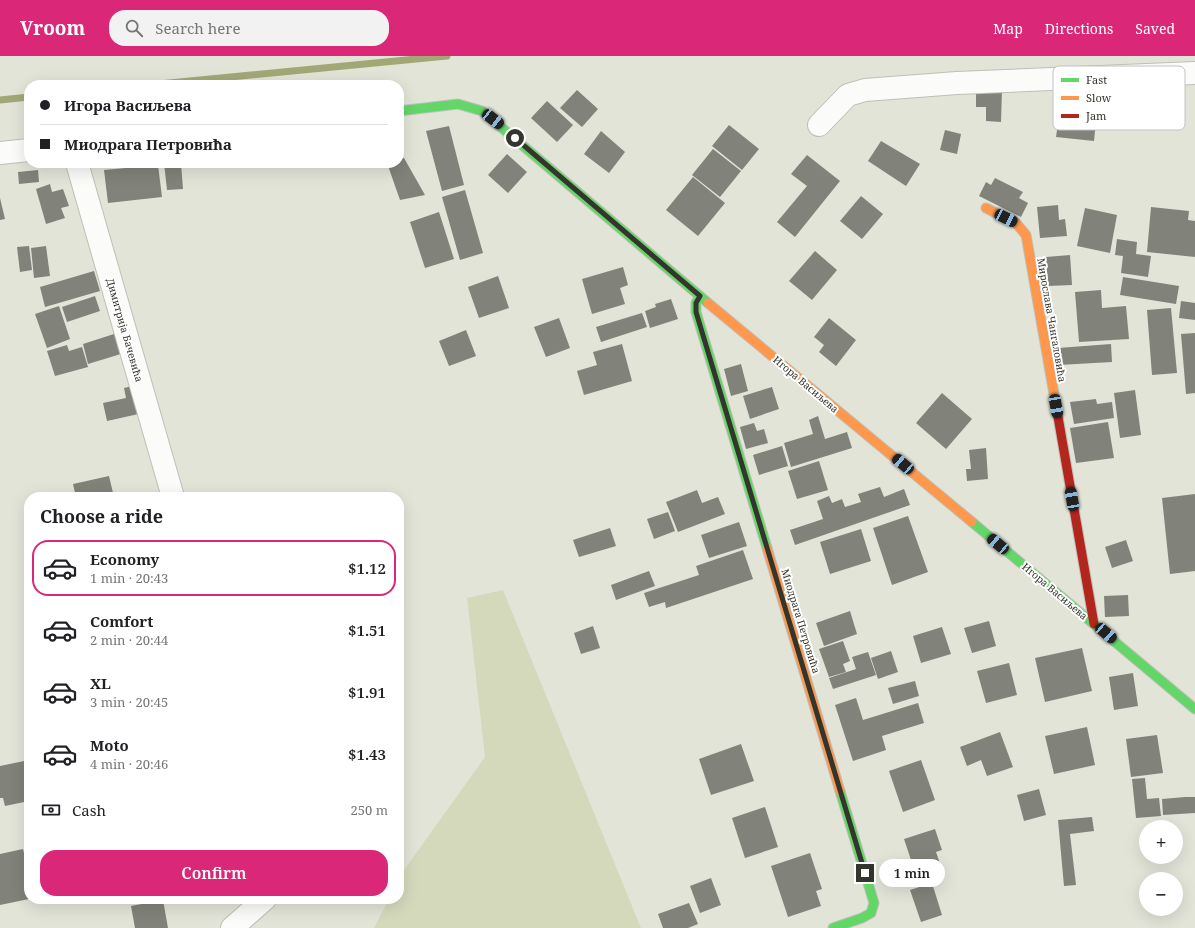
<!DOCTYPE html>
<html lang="en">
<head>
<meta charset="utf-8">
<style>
	body { margin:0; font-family:"Noto Serif",serif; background:#f2f2f2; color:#202124; height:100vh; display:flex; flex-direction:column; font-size:15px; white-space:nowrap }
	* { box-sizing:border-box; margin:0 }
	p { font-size:13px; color:#757577 }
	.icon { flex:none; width:22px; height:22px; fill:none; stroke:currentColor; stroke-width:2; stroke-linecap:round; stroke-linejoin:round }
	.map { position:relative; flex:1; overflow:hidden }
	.drawer { position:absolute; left:24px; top:436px; width:380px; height:412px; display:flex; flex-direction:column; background:#fff; border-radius:16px; box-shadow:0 4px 16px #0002 }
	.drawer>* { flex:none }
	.banner { position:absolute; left:24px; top:24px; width:380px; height:88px; border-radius:16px; box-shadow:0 4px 16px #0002; display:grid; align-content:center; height:88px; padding:0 16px; background:#fff }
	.fabs { position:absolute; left:1139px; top:764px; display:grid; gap:8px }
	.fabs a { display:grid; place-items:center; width:44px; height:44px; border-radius:50%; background:#fff; box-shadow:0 4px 16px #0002; font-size:20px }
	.end { position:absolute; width:18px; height:18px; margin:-9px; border:5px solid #34352d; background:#fff; box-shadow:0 0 0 2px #fff }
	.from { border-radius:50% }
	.bubble { position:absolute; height:28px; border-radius:14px; background:#fff; box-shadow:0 4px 16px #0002; font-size:13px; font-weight:600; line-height:28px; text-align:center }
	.car { position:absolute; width:12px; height:24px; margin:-12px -6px; border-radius:5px; box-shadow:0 0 3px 1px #0007; background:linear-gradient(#222 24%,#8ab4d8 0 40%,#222 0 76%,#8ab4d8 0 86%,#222 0) }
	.banner b { display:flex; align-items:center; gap:14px; height:38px; font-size:15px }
	.banner b+b { border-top:1px solid #e0e0e0 }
	.banner i { width:10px; height:10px; background:#202124 }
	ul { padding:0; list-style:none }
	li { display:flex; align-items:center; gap:12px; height:56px; margin:0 8px 6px; padding:0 8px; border:2px solid transparent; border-radius:16px }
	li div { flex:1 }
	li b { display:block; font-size:15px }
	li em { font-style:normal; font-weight:600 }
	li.active { border-color:#db2777 }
	li>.icon { width:36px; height:36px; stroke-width:1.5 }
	h2 { padding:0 16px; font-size:18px; line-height:48px }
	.pay { display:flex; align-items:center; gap:10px; height:44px; padding:0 16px; font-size:15px }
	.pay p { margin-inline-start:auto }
	.button { display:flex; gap:8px; margin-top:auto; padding:8px 16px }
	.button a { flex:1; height:46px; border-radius:16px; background:#db2777; color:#fff; font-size:16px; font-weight:600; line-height:46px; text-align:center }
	header { display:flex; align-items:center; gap:24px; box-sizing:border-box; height:56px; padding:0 20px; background:#db2777; color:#fff }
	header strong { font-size:19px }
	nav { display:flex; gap:22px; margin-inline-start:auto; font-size:14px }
	.search { width:280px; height:36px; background:#f2f2f2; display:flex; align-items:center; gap:10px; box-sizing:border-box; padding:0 14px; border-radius:16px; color:#757577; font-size:15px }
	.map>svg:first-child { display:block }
</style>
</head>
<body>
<header>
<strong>Vroom</strong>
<div class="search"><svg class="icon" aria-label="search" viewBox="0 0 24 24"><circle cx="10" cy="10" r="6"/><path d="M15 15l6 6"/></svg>Search here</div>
<nav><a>Map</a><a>Directions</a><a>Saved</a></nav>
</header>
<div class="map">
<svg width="1195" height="872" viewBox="0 0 1195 872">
	<rect width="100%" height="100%" fill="#e2e4d8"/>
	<polygon fill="#d4d9bc" points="503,534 641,872 374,872 389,843 399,843 399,824 404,814 485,701 467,542"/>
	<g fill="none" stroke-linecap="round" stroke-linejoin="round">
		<g stroke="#a2a875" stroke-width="7">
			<polyline points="149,29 447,0"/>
			<polyline points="0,44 29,41"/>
		</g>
	</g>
	<g fill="#81837a">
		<polygon points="976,33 1002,34 1001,66 986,65 986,51 976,51"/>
		<polygon points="577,34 598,53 582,71 560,52"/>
		<polygon points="1072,35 1085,36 1083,53 1097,54 1094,85 1056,81 1059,60 1083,63 1083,62 1070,61"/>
		<polygon points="547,45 573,69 557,86 531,62"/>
		<polygon points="729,69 759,93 742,114 712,90"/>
		<polygon points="449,70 464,129 442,135 426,75"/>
		<polygon points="945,74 961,78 957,98 940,94"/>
		<polygon points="601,75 625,96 609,117 584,98"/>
		<polygon points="881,85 920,108 906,130 868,105"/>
		<polygon points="713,93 741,115 720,141 692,119"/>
		<polygon points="507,98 527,116 508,137 488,119"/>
		<polygon points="807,99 840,125 795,181 777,166 807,130 791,118"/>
		<polygon points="404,102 425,139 400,144 387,107 399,107 399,103"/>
		<polygon points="164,107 181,107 183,133 167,134"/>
		<polygon points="158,109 162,141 108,147 104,114"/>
		<polygon points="38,114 39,126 19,128 18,116"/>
		<polygon points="693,121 725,147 698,180 666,154"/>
		<polygon points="995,122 1023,136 1019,142 1028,147 1021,161 979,140 986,126 991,129"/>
		<polygon points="50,128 52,136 63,133 69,150 61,152 65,162 46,168 36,133"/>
		<polygon points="465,134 483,197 460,204 442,141"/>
		<polygon points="861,140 883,158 862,183 840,165"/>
		<polygon points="0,142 5,163 0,164"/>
		<polygon points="1058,149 1059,164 1065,163 1067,180 1040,182 1037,151"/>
		<polygon points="1151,151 1189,155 1188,164 1195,165 1195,201 1147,196"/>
		<polygon points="1085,152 1117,159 1110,197 1077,190"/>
		<polygon points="439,156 454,203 425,212 410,166"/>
		<polygon points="1117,183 1137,186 1136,198 1151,200 1148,221 1121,217 1123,200 1115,199"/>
		<polygon points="29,190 32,214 20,216 17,191"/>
		<polygon points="46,190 50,220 34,222 31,192"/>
		<polygon points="815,195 837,214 812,244 789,225"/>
		<polygon points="1070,199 1072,229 1048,230 1046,201"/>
		<polygon points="623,211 628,229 620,232 625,248 592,258 582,223"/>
		<polygon points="94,215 100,235 45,251 40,231"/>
		<polygon points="498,220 509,252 479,262 468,231"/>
		<polygon points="1123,221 1179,230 1176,248 1120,239"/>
		<polygon points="1101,234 1102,252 1126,250 1129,283 1079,286 1075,236"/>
		<polygon points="95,240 100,255 67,266 62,251"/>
		<polygon points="671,243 678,263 650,272 645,255 656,251 655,248"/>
		<polygon points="1181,245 1195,247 1195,264 1179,262"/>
		<polygon points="59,250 70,283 47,292 35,258"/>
		<polygon points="1171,252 1177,317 1152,319 1147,254"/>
		<polygon points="642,257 647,271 601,286 596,271"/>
		<polygon points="559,262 570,292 546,301 534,271"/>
		<polygon points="829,262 856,284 836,310 819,296 824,289 814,281"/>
		<polygon points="466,274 476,300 449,310 439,285"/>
		<polygon points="117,277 124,297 88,308 83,288"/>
		<polygon points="1195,277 1195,337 1186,338 1181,278"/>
		<polygon points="622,288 632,325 584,339 577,315 597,309 593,296"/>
		<polygon points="1111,288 1112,306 1059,309 1058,292"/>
		<polygon points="67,289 69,295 82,291 88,311 55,320 47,295"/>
		<polygon points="741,308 748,335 731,340 724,313"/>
		<polygon points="137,329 143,357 107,365 103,347 126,342 124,332"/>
		<polygon points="772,331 779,353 750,363 743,340"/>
		<polygon points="1135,334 1141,379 1120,382 1114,337"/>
		<polygon points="942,337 972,363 946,393 916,367"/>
		<polygon points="1096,343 1097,348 1112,346 1114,362 1074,368 1070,346"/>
		<polygon points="818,360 825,383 847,376 852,392 791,411 784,387 813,378 809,364"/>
		<polygon points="1108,366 1114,402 1076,407 1070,372"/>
		<polygon points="754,367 757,375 764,373 768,387 746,393 740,371"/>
		<polygon points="782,390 788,410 759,419 753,399"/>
		<polygon points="986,392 988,423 967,425 966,413 971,413 969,394"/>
		<polygon points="819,405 828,434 797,443 788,415"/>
		<polygon points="109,420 114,441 76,441 73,428"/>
		<polygon points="880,431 884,441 904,433 910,449 795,489 790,474 823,463 817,445 829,440 832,447 842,443 845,451 861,446 858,438"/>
		<polygon points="697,434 702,447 718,441 725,458 678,476 666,446"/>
		<polygon points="1195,438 1195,515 1170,518 1162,442"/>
		<polygon points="668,456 675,475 654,483 647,463"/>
		<polygon points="908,460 928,516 892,529 873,472"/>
		<polygon points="739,466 747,490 709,502 701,479"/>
		<polygon points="610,472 616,490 579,501 573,484"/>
		<polygon points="861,473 871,505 830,518 820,486"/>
		<polygon points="1126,484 1133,505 1112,512 1105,491"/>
		<polygon points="743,494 753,523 666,552 665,546 649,551 644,537 699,519 696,510"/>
		<polygon points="649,515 655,530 616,544 611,529"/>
		<polygon points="1128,539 1129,560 1105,561 1104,540"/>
		<polygon points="850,555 857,578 824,590 816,567"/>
		<polygon points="989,565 996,590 972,597 964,572"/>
		<polygon points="593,570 600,592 581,598 574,577"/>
		<polygon points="942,571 951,598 921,607 913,580"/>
		<polygon points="843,585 850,605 843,608 846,616 829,621 819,593"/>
		<polygon points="1082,592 1092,635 1045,646 1035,602"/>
		<polygon points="891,595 898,616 878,623 871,602"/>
		<polygon points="868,596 876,619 833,633 829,622 856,613 852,601"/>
		<polygon points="1009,607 1017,639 986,647 977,615"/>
		<polygon points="1133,617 1138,650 1114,654 1109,621"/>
		<polygon points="915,625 919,640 893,648 888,632"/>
		<polygon points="856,642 863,664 918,647 924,667 882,680 886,694 853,705 835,649"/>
		<polygon points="1087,671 1095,709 1054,718 1045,680"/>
		<polygon points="1000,676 1013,711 987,720 981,704 967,710 960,691"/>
		<polygon points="1157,679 1163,717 1131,721 1126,683"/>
		<polygon points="741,688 754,725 711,739 699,703"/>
		<polygon points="29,704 29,745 5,750 3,742 0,742 0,710"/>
		<polygon points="921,704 935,744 903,756 889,715"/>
		<polygon points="1145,722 1147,743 1159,742 1161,760 1136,762 1132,723"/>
		<polygon points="1039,733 1046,759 1024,765 1017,739"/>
		<polygon points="1185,741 1195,741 1195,757 1163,759 1162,743"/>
		<polygon points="765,751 778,791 745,802 732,762"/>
		<polygon points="1092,761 1094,775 1070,778 1076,829 1064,830 1058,764"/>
		<polygon points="935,773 942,794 936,796 943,816 914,825 908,806 911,804 904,783"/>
		<polygon points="23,793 29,817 29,843 0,849 0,798"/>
		<polygon points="810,797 822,833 816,835 821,850 788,861 771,810"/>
		<polygon points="711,822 721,849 700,857 690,830"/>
		<polygon points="932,827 942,859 921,866 910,834"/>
		<polygon points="163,844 168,872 135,872 131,850"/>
		<polygon points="689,847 698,868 688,872 663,872 658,858"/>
	</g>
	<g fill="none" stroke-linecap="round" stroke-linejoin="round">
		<g stroke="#bec0b7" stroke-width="24">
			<g id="street">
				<polyline points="819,69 848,39 865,34 957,27 1195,17"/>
				<polyline points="0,97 29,94"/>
				<polyline points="77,107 173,441"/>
				<polyline points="232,872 265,843"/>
			</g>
		</g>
		<g stroke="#bec0b7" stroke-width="11">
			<g id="fast">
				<polyline points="399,55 458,48 482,55 708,247"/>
				<polyline points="700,240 696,247 696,256 767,492"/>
				<polyline points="972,466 1195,653"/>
				<polyline points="833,872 862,862 871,857 874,847 840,735"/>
			</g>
		</g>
		<g stroke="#bec0b7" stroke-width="11">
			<g id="slow">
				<polyline points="986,152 1016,167 1026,179 1057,355"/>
				<polyline points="708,247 972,466"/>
				<polyline points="767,492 840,735"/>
			</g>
		</g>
		<g stroke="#bec0b7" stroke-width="11">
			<polyline id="jam" points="1057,355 1094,568"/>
		</g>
		<use href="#street" stroke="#fbfbf9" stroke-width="22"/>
		<use href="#fast" stroke="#63d668" stroke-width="9"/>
		<use href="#slow" stroke="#ff974d" stroke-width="9"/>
		<use href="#jam" stroke="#b3261e" stroke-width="9"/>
	</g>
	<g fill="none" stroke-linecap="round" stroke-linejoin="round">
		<polyline stroke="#34352d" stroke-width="5" points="515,82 700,240 696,247 696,256 865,817"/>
	</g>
	<g text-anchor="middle" stroke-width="4" stroke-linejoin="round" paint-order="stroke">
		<g font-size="10" fill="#34352d" stroke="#fff">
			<text transform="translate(1052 264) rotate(80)" y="4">Мирослава Чангаловића</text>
			<text transform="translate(125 274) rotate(74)" y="4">Димитрија Бачевића</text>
			<text transform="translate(806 328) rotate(40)" y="4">Игора Васиљева</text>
			<text transform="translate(1055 535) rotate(40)" y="4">Игора Васиљева</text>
			<text transform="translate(801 565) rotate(73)" y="4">Миодрага Петровића</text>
		</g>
	</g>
	<rect x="1053" y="10" width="132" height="64" rx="6" fill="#fff" stroke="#c2c2c0" stroke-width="1"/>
	<rect x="1061" y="22" width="18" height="4" fill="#63d668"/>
	<rect x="1061" y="40" width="18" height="4" fill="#ff974d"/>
	<rect x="1061" y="58" width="18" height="4" fill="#b3261e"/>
	<g font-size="11" fill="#34352d">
		<text x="1086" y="28">Fast</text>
		<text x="1086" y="46">Slow</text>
		<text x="1086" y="64">Jam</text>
	</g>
</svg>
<div class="fabs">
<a>+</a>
<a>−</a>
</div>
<i class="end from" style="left:515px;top:82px"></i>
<i class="end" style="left:865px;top:817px"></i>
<div class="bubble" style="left:879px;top:803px;width:66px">1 min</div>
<i class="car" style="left:493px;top:63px;rotate:128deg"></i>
<i class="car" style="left:1006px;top:162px;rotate:116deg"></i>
<i class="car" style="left:1056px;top:350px;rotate:170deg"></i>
<i class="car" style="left:903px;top:408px;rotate:310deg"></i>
<i class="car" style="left:1072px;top:443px;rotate:350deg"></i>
<i class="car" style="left:998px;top:488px;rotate:310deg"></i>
<i class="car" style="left:1106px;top:577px;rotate:131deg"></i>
<div class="banner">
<b><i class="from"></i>Игора Васиљева</b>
<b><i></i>Миодрага Петровића</b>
</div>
<section class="drawer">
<h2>Choose a ride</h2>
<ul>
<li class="active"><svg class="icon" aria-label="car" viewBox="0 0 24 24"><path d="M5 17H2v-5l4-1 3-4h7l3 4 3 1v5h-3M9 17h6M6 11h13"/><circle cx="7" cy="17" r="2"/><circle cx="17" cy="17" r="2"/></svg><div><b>Economy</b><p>1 min · 20:43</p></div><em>$1.12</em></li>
<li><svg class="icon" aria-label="car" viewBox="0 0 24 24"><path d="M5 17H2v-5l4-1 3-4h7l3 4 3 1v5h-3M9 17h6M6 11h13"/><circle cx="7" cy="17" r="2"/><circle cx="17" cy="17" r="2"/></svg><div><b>Comfort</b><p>2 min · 20:44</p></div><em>$1.51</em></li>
<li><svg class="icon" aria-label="car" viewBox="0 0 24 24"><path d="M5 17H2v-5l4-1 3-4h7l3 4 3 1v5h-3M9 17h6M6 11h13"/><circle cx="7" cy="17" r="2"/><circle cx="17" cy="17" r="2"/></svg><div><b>XL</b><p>3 min · 20:45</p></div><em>$1.91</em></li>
<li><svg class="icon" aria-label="car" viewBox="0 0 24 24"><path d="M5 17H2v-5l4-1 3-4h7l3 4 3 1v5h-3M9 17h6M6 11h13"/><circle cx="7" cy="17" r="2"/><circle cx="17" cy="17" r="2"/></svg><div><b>Moto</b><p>4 min · 20:46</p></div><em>$1.43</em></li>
</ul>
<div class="pay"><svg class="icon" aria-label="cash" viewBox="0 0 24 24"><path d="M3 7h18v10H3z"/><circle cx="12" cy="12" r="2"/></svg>Cash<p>250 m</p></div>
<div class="button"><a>Confirm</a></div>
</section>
</div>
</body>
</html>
